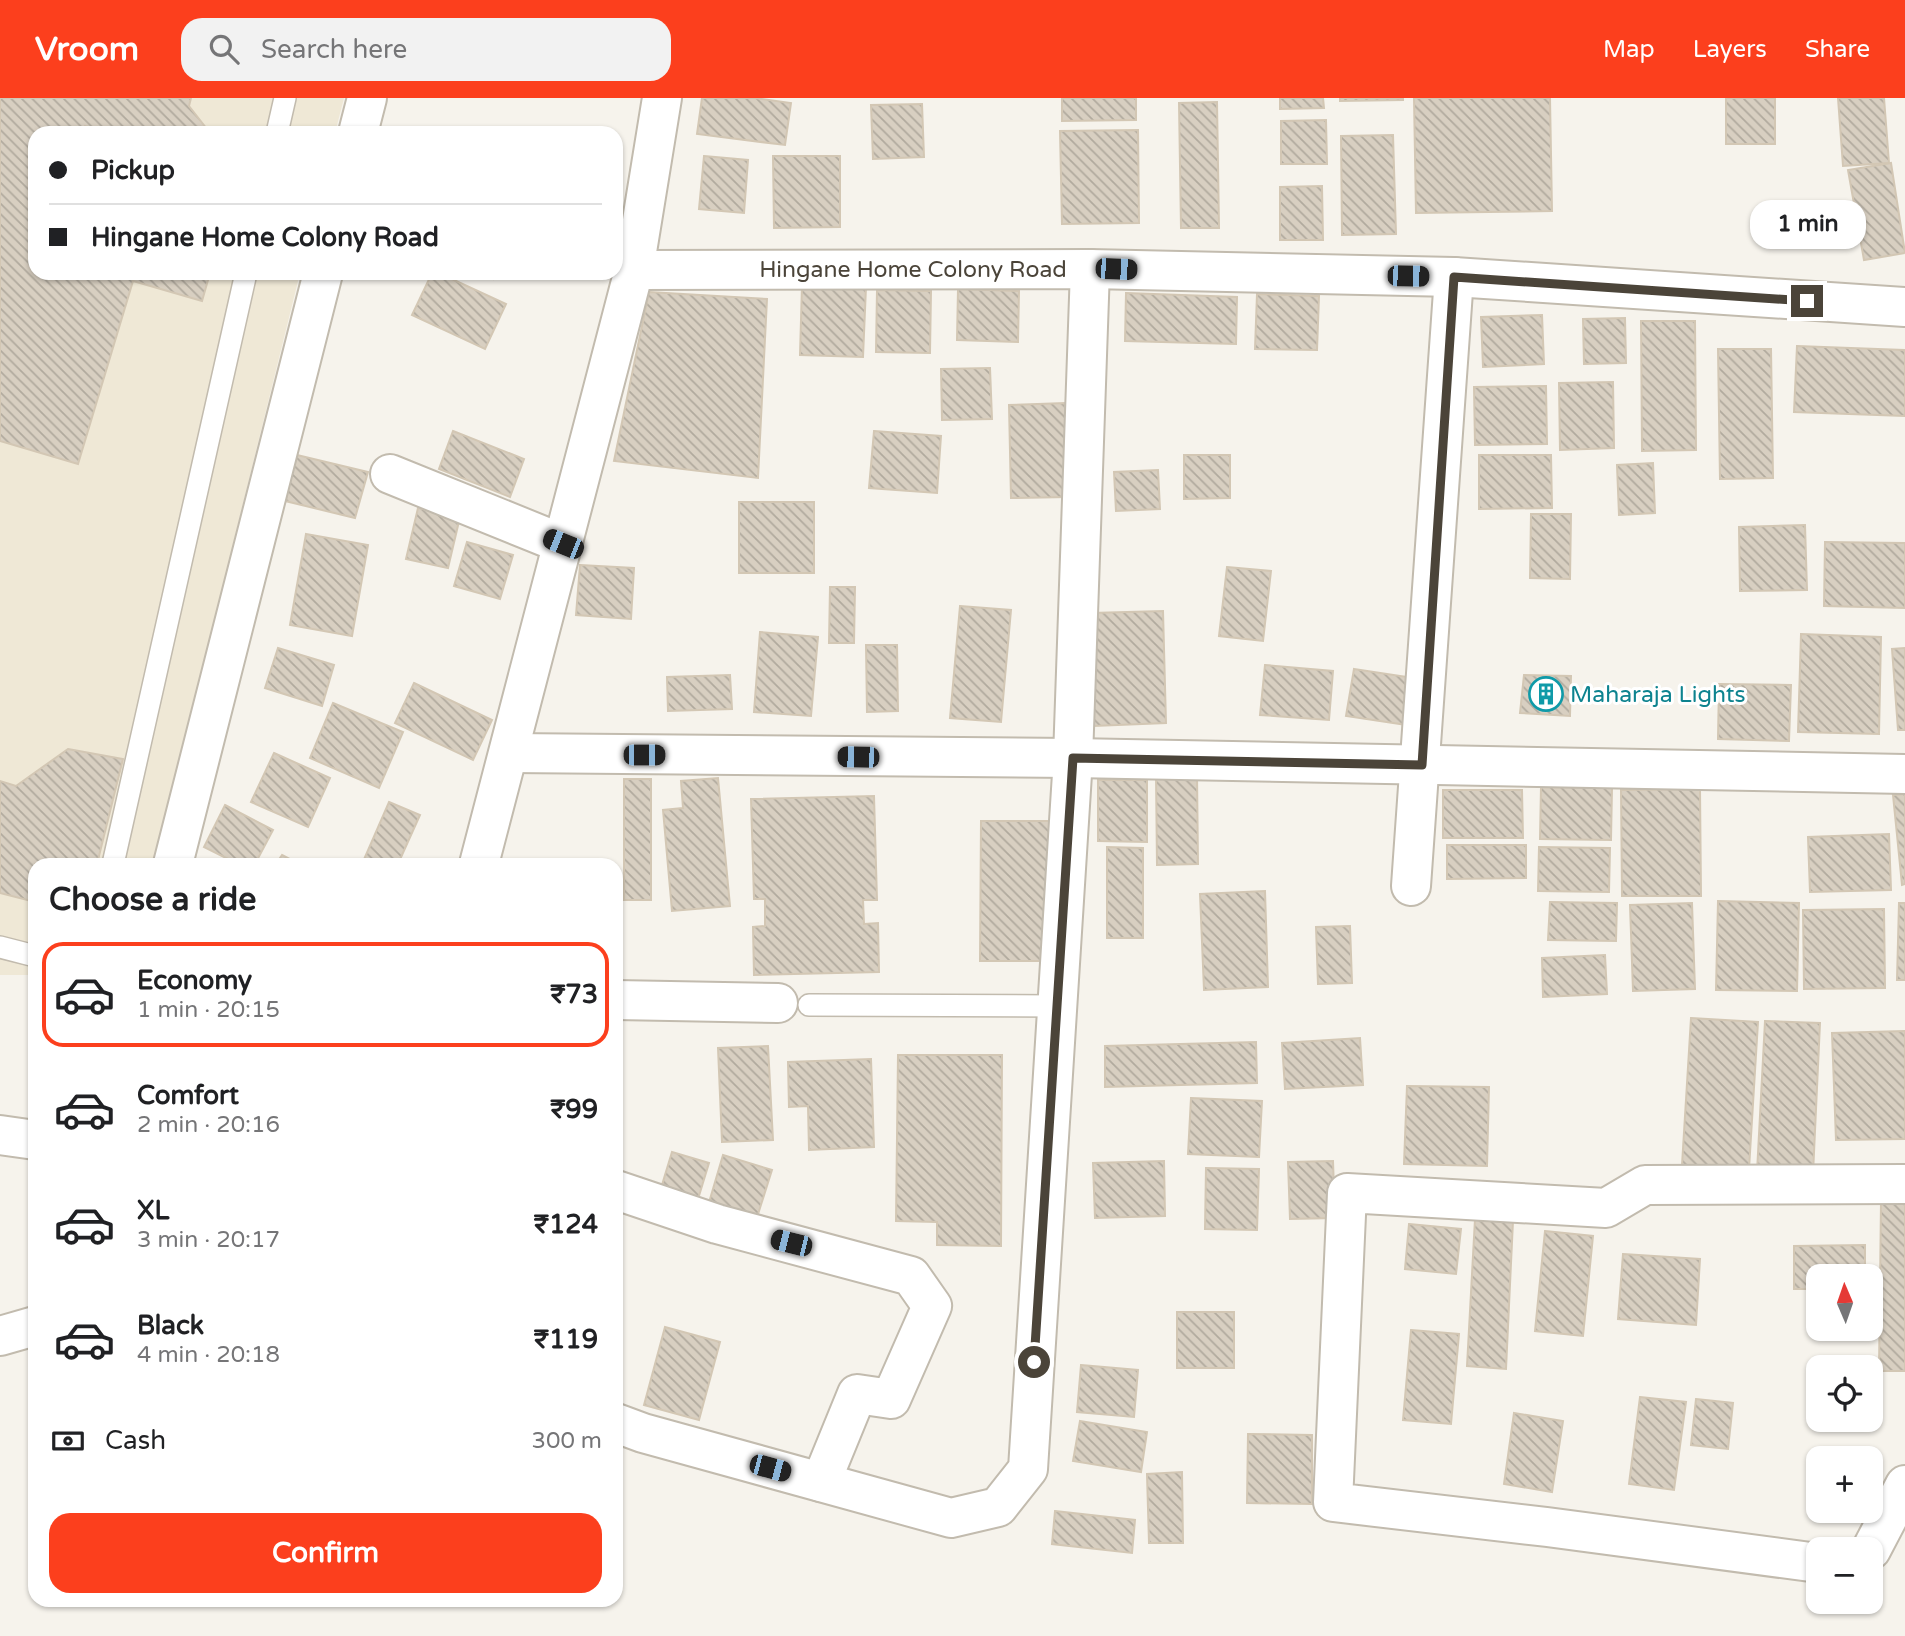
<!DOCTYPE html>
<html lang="en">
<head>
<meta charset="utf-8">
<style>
	body { margin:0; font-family:"Varela Round",sans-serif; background:#f2f2f2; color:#202124; height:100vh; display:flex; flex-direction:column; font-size:26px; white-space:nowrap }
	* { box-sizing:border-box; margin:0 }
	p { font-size:23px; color:#757577 }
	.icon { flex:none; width:38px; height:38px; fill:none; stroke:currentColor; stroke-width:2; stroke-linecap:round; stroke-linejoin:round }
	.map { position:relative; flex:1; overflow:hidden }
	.drawer { position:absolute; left:28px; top:760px; width:595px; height:749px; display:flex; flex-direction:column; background:#fff; border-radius:21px; box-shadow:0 2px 5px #0004 }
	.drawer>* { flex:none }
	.hud { position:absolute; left:28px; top:28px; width:595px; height:154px; border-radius:21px; box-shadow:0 2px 5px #0004; display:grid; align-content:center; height:154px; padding:0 21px; background:#fff }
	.needle { width:46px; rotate:358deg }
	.fabs { position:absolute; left:1806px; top:1166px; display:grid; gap:14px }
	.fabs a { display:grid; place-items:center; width:77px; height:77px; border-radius:14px; background:#fff; box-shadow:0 2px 5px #0004; font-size:35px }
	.end { position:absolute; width:32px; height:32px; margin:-16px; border:9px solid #4b4439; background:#fff; box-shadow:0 0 0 4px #fff }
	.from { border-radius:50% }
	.bubble { position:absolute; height:49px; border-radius:21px; background:#fff; box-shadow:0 2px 5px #0004; font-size:23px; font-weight:700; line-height:49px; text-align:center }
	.car { position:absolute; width:21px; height:42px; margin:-21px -10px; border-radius:9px; box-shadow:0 0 5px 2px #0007; background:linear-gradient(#222 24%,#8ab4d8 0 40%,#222 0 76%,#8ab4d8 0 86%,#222 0) }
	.hud b { display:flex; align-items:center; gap:24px; height:66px; font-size:26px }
	.hud b+b { border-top:2px solid #e0e0e0 }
	.hud i { width:18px; height:18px; background:#202124 }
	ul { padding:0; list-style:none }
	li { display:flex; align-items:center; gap:21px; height:105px; margin:0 14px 10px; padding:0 7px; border:4px solid transparent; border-radius:21px }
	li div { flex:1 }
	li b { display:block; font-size:26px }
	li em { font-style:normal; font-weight:700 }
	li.on { border-color:#fc3f1d }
	li>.icon { width:63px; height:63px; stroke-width:1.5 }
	h2 { padding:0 21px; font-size:32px; line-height:84px }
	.pay { display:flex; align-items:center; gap:18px; height:77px; padding:0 21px; font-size:26px }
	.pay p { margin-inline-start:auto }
	.action { display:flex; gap:14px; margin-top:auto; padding:14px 21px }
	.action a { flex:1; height:80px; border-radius:21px; background:#fc3f1d; color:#fff; font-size:28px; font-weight:700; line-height:80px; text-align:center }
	header { display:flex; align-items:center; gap:42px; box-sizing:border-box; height:98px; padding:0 35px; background:#fc3f1d; color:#fff }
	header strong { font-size:33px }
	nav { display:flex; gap:38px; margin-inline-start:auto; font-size:24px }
	.search { width:490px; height:63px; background:#f2f2f2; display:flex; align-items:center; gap:18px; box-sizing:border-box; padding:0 24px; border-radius:21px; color:#757577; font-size:26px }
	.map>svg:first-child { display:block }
</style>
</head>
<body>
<header>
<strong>Vroom</strong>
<div class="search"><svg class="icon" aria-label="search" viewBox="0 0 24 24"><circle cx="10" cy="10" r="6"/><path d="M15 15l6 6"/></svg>Search here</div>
<nav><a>Map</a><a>Layers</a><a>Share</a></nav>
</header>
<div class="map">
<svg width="1905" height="1538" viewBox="0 0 1905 1538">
	<defs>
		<pattern id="building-back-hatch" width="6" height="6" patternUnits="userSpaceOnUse" patternTransform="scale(1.75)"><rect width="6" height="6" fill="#d8cfc1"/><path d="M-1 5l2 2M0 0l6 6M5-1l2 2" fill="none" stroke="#b1aa9e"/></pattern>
	</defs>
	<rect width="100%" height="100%" fill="#f6f3ec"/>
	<polygon fill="#efe8d6" points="0,0 344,0 335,35 35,35 35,175 300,175 154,766 35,766 35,877 0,877"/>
	<g fill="url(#building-back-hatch)" stroke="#d3c7b4" stroke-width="2">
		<polygon points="0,0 191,0 189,8 210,35 110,35 85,28 83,35 35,35 35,175 210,175 202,203 133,183 78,366 0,343"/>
		<polygon points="702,0 754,0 791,5 785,47 697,36"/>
		<polygon points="1062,0 1136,0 1136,22 1062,23"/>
		<polygon points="1280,0 1323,0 1324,10 1280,11"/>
		<polygon points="1340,0 1403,0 1403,2 1340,3"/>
		<polygon points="1414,0 1550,0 1552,113 1416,115"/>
		<rect x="1726" y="0" width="49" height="46"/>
		<polygon points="1838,0 1884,0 1889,65 1843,68"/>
		<polygon points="1217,4 1219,130 1181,130 1179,5"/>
		<polygon points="922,6 924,59 873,61 871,7"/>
		<polygon points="1326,22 1327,66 1281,66 1281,23"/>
		<polygon points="1138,32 1139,125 1062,126 1060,33"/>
		<polygon points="1393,37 1396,136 1342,137 1341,38"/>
		<polygon points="704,58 748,62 744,115 699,111"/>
		<polygon points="773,58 840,58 840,129 774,130"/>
		<polygon points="1891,65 1905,155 1864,162 1848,72"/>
		<polygon points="1322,88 1323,142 1280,142 1280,89"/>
		<polygon points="432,175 439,175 506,206 485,251 412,217"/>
		<polygon points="478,175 496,175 493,181"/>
		<polygon points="802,187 866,189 863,259 800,257"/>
		<polygon points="958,191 1019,193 1018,244 957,242"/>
		<polygon points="877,192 931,193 930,255 876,254"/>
		<polygon points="649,194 767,201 758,380 614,363"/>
		<polygon points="1126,195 1237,199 1236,246 1125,243"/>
		<polygon points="1257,196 1319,198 1317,252 1255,251"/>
		<polygon points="1542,217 1544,266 1483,269 1481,219"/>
		<polygon points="1625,220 1626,265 1584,266 1583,221"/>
		<polygon points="1641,223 1695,223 1696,352 1642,353"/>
		<polygon points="1797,248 1905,252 1905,318 1794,314"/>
		<polygon points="1718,251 1771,251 1773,380 1720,381"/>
		<polygon points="990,270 992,321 942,322 941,271"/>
		<polygon points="1613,284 1614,350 1560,352 1559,285"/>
		<polygon points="1546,288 1547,346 1475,347 1474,289"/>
		<polygon points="1065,305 1068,399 1011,400 1009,307"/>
		<polygon points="453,333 524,361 510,399 439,371"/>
		<polygon points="874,333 941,338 937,395 869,390"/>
		<polygon points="297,357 368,374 355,420 285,403"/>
		<polygon points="1184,357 1230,357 1230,400 1184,401"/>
		<polygon points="1479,357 1551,357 1552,410 1479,411"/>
		<polygon points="1653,365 1655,415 1619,417 1617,367"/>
		<polygon points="1158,372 1160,411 1116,413 1114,374"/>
		<rect x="739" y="404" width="75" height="71"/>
		<polygon points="418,410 460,419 448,470 406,461"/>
		<polygon points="1531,416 1571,416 1570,481 1530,480"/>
		<polygon points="1805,427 1807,492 1740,493 1739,429"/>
		<polygon points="306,436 368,447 352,538 290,527"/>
		<polygon points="467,444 513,457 500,501 454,488"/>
		<polygon points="1825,444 1905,445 1905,510 1824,508"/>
		<polygon points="580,467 634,470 631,521 576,517"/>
		<polygon points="1227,469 1271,473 1263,543 1219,538"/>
		<polygon points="830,489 855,489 854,545 829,545"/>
		<polygon points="960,508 1011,512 1001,624 950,620"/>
		<polygon points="1163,513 1166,625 1094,628 1091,515"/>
		<polygon points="760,534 818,539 811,618 754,614"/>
		<polygon points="1801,536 1881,539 1879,636 1798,634"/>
		<polygon points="866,547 897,547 898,613 867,614"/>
		<polygon points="278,550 334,567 322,608 265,590"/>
		<polygon points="1905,550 1905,632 1898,632 1892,551"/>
		<polygon points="1265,567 1333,573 1329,622 1260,617"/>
		<polygon points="1354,571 1414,580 1407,627 1346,618"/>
		<polygon points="730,577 732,611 668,613 667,579"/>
		<polygon points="1524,577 1571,578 1570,618 1520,615"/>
		<polygon points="414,585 492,622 473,662 395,625"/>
		<polygon points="1719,586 1791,587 1789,643 1718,641"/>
		<polygon points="333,605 403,634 379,690 310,660"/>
		<polygon points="68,651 123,661 97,766 35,766 35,804 0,795 0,683 16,688"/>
		<polygon points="274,655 330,680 308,729 251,704"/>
		<polygon points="1197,676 1198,766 1157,767 1156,677"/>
		<polygon points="718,680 730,808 672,813 663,712 683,710 681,683"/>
		<rect x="624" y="681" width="27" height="121"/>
		<polygon points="1098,682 1147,682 1147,744 1098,743"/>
		<polygon points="1541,689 1612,690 1611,742 1540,741"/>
		<polygon points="1700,691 1701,798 1622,798 1621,692"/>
		<polygon points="1443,692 1522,692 1523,740 1443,740"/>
		<polygon points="1905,696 1905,786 1902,787 1893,697"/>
		<polygon points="874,698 877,802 863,802 864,826 878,825 879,874 754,877 753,829 765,828 765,801 754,801 751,701"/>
		<polygon points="389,704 420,717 398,766 362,766"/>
		<polygon points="225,707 273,732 255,766 238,766 204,749"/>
		<polygon points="981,723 1055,723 1054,863 980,863"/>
		<polygon points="1889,736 1891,792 1810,794 1808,739"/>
		<polygon points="1447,747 1526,747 1526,780 1447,781"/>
		<polygon points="1107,749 1143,750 1143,840 1107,840"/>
		<polygon points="1539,749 1610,750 1609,794 1538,793"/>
		<polygon points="282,757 299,766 276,766"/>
		<polygon points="1265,793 1268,889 1204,892 1200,796"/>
		<polygon points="1718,803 1799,805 1797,893 1716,892"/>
		<polygon points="1550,804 1617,805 1616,843 1548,842"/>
		<polygon points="1692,805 1695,891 1633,893 1630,807"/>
		<polygon points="1899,805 1905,805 1905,882 1897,882"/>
		<polygon points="1884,811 1885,890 1804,891 1803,812"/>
		<polygon points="1350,828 1352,885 1318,886 1316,829"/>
		<polygon points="1605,857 1607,896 1543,899 1542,860"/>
		<polygon points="1691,920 1758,924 1749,1071 1682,1067"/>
		<polygon points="1765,923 1820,925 1813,1076 1757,1074"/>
		<polygon points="1905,933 1905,1041 1836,1042 1832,935"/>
		<polygon points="1360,940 1363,987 1285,991 1282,945"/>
		<polygon points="1256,944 1257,985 1105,989 1105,948"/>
		<polygon points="768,948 773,1042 722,1044 718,950"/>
		<polygon points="898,957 1002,957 1001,1148 937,1147 937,1124 896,1123"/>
		<polygon points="871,961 874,1049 809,1052 808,1008 789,1009 788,964"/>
		<polygon points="1407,988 1489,989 1487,1068 1404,1066"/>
		<polygon points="1191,1000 1262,1003 1259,1059 1188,1056"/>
		<polygon points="672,1054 709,1065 695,1111 658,1100"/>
		<polygon points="723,1057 772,1072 753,1132 705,1118"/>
		<polygon points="1164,1063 1165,1118 1095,1120 1093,1065"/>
		<polygon points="1333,1063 1335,1120 1290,1121 1288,1064"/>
		<polygon points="1206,1070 1259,1071 1257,1132 1205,1131"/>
		<polygon points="1881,1104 1905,1104 1905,1273 1879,1273"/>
		<polygon points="1475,1121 1513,1123 1506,1271 1467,1268"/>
		<polygon points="1409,1126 1461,1131 1456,1176 1405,1171"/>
		<polygon points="1545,1133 1593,1138 1583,1238 1535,1233"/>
		<polygon points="1865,1147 1865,1178 1818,1178 1818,1191 1794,1191 1794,1148"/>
		<polygon points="1623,1156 1700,1161 1696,1227 1618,1221"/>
		<rect x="1177" y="1214" width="57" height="56"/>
		<polygon points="665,1229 720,1244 699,1322 644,1307"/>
		<polygon points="1411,1232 1459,1236 1451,1326 1403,1322"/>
		<polygon points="1081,1267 1138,1272 1134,1319 1077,1314"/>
		<polygon points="1640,1299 1686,1304 1674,1392 1629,1386"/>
		<polygon points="1696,1301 1733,1305 1728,1351 1691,1347"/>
		<polygon points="1514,1315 1563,1323 1552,1394 1504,1386"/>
		<polygon points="1080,1323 1147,1334 1141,1374 1073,1363"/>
		<polygon points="1248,1336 1312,1337 1312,1406 1247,1405"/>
		<polygon points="1182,1374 1183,1445 1149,1445 1147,1376"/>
		<polygon points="1055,1413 1135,1422 1132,1455 1052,1446"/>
	</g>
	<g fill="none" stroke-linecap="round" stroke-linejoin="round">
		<g stroke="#c2bbae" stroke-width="24">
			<g id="service">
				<polyline points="277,35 285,0"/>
				<polyline points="113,766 246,175"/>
				<polyline points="0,849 35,858"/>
				<polyline points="809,907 1057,908"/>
			</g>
		</g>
		<g stroke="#c2bbae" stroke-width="42">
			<g id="minor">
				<polyline points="358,35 367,0"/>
				<polyline points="634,172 1090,171 1454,179 1905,209"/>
				<polyline points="390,376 563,446"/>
				<polyline points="510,655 1073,660 1905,676"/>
				<polyline points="173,766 323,175"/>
				<polyline points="479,766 634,172 662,0"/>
				<polyline points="1411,788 1454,179"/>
				<polyline points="616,902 778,905"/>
				<polyline points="0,1037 35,1042"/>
				<polyline points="616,1092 717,1126 911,1178 932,1208 891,1301 857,1296 821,1384"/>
				<polyline points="0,1238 35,1228"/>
				<polyline points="616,1325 643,1335 951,1420 998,1409 1028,1371 1073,660 1090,171"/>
				<polyline points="1871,1452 1905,1387"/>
				<polyline points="1818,1465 1547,1429 1333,1404 1347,1095 1606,1110 1645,1087 1905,1086"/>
			</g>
		</g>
		<use href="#service" stroke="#fff" stroke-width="21"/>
		<use href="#minor" stroke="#fff" stroke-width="38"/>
	</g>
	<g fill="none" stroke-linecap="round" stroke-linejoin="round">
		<polyline stroke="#4b4439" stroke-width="9" points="1034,1264 1073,660 1422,667 1454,179 1807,203"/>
	</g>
	<defs>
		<g id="building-ring" transform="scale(1.75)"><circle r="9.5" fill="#fff" stroke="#0f9aa8" stroke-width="1.5"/><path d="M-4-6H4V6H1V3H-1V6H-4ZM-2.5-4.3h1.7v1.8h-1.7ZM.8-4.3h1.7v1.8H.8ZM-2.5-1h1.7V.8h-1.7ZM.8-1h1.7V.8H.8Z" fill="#0f9aa8"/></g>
	</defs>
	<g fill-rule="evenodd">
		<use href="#building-ring" x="1546" y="596"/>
	</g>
	<g text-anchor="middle" stroke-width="6" stroke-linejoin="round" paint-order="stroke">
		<g font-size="23" fill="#4b4439" stroke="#fff">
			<text x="913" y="179">Hingane Home Colony Road</text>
		</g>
		<g font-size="23" fill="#0d838f" stroke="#fff" text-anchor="start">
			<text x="1570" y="604">Maharaja Lights</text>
		</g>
	</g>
</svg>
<div class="fabs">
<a><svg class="needle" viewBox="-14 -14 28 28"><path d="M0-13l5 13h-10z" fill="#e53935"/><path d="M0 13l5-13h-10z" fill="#757577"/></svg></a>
<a><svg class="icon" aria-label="locate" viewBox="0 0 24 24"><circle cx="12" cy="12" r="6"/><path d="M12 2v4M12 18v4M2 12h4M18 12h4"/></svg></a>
<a>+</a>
<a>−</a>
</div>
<i class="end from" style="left:1034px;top:1264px"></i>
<i class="end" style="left:1807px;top:203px"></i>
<div class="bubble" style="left:1750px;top:102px;width:116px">1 min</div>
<i class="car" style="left:1116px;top:171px;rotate:92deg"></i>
<i class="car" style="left:1408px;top:178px;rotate:91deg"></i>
<i class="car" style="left:563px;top:446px;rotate:292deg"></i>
<i class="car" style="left:644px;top:657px;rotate:90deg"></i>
<i class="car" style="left:858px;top:659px;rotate:271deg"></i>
<i class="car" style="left:791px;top:1145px;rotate:284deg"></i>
<i class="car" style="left:770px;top:1370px;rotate:105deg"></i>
<div class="hud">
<b><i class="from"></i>Pickup</b>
<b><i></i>Hingane Home Colony Road</b>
</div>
<section class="drawer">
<h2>Choose a ride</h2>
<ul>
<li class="on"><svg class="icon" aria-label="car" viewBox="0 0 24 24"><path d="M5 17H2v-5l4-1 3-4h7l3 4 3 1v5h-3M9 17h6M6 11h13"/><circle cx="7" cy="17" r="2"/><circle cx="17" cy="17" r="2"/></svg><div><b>Economy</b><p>1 min · 20:15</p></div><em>₹73</em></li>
<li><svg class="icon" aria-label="car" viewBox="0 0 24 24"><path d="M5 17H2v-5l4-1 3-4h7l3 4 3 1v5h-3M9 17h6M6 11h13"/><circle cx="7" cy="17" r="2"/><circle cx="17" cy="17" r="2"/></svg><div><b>Comfort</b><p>2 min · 20:16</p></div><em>₹99</em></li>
<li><svg class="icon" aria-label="car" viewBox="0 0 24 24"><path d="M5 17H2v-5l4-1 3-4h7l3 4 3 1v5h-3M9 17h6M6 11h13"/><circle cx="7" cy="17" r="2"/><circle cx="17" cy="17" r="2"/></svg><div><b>XL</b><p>3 min · 20:17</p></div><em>₹124</em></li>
<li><svg class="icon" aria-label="car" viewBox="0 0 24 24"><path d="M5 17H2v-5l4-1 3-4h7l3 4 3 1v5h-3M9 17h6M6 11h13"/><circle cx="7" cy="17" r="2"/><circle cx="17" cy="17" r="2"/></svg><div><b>Black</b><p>4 min · 20:18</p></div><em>₹119</em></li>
</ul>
<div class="pay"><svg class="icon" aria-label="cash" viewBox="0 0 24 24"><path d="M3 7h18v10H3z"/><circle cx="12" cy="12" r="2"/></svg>Cash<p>300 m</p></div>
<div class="action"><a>Confirm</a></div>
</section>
</div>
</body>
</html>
